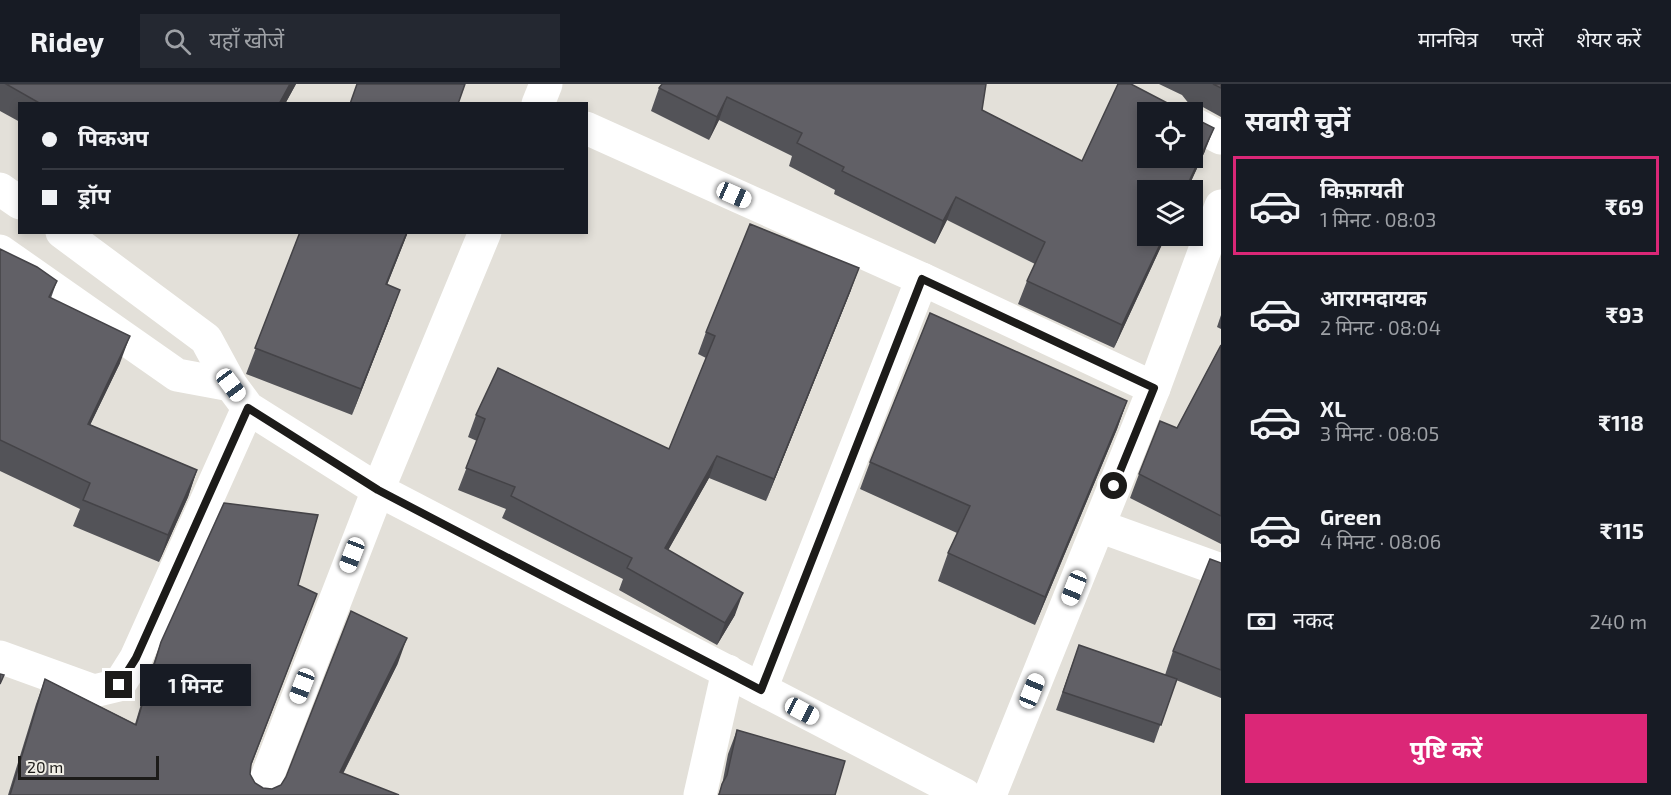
<!DOCTYPE html>
<html lang="hi">
<head>
<meta charset="utf-8">
<style>
	body { margin:0; font-family:"Exo 2","Noto Sans Devanagari",sans-serif; background:#242831; color:#f1f3f6; height:100vh; display:flex; flex-direction:column; font-size:22px; white-space:nowrap }
	* { box-sizing:border-box; margin:0 }
	p { font-size:20px; color:#9ea1a6 }
	.icon { flex:none; width:33px; height:33px; fill:none; stroke:currentColor; stroke-width:2; stroke-linecap:round; stroke-linejoin:round }
	.map { position:relative; flex:1; overflow:hidden }
	.panel { display:flex; flex-direction:column; background:#171b24; width:450px }
	.panel>* { flex:none }
	.banner { position:absolute; left:18px; top:18px; width:570px; height:132px; border-radius:0px; box-shadow:0 3px 9px #0003; display:grid; align-content:center; height:132px; padding:0 24px; background:#171b24 }
	.tools { position:absolute; left:1137px; top:18px; display:grid; gap:12px }
	.tools a { display:grid; place-items:center; width:66px; height:66px; border-radius:0px; background:#171b24; box-shadow:0 3px 9px #0003; font-size:30px }
	.scale { position:absolute; left:18px; bottom:15px; width:141px; box-sizing:border-box; padding-left:6px; border:3px solid #1c1b19; border-top:0; font-size:16px; line-height:21px; white-space:nowrap; color:#1c1b19; -webkit-text-stroke:4px #f0eee6; paint-order:stroke }
	.end { position:absolute; width:27px; height:27px; margin:-14px; border:8px solid #1c1b19; background:#fff; box-shadow:0 0 0 3px #fff }
	.from { border-radius:50% }
	.bubble { position:absolute; height:42px; border-radius:0px; background:#171b24; box-shadow:0 3px 9px #0003; font-size:20px; font-weight:700; line-height:42px; text-align:center }
	.car { position:absolute; width:18px; height:36px; margin:-18px -9px; border-radius:8px; box-shadow:0 0 4px 2px #0007; background:linear-gradient(#fff 24%,#345 0 40%,#fff 0 76%,#345 0 86%,#fff 0) }
	.banner b { display:flex; align-items:center; gap:21px; height:57px; font-size:22px }
	.banner b+b { border-top:2px solid #363941 }
	.banner i { width:15px; height:15px; background:#f1f3f6 }
	ul { padding:0; list-style:none }
	li { display:flex; align-items:center; gap:18px; height:99px; margin:0 12px 9px; padding:0 12px; border:3px solid transparent; border-radius:0px }
	li div { flex:1 }
	li b { display:block; font-size:22px }
	li em { font-style:normal; font-weight:700 }
	li.selected { border-color:#db2777 }
	li>.icon { width:54px; height:54px; stroke-width:1.5 }
	h2 { padding:0 24px; font-size:27px; line-height:72px }
	.pay { display:flex; align-items:center; gap:15px; height:66px; padding:0 24px; font-size:22px }
	.pay p { margin-inline-start:auto }
	.action { display:flex; gap:12px; margin-top:auto; padding:12px 24px }
	.action a { flex:1; height:69px; border-radius:0px; background:#db2777; color:#fff; font-size:24px; font-weight:700; line-height:69px; text-align:center }
	header { display:flex; align-items:center; gap:36px; box-sizing:border-box; height:84px; padding:0 30px; background:#171b24; border-bottom:2px solid #363941 }
	header strong { font-size:28px }
	nav { display:flex; gap:33px; margin-inline-start:auto; font-size:21px }
	.search { width:420px; height:54px; background:#242831; display:flex; align-items:center; gap:15px; box-sizing:border-box; padding:0 21px; border-radius:0px; color:#9ea1a6; font-size:22px }
	main { display:flex; flex:1; min-height:0 }
	.map>svg:first-child { display:block }
</style>
</head>
<body>
<header>
<strong>Ridey</strong>
<div class="search"><svg class="icon" aria-label="search" viewBox="0 0 24 24"><circle cx="10" cy="10" r="6"/><path d="M15 15l6 6"/></svg>यहाँ खोजें</div>
<nav><a>मानचित्र</a><a>परतें</a><a>शेयर करें</a></nav>
</header>
<main>
<div class="map">
<svg width="1221" height="711" viewBox="0 0 1221 711">
	<rect width="100%" height="100%" fill="#e3e0d9"/>
	<g fill="none" stroke-linecap="round" stroke-linejoin="round">
		<g stroke="#fff" stroke-width="33">
			<polyline points="538,20 546,0"/>
			<polyline points="1192,39 1221,54"/>
			<polyline points="586,44 922,195 761,605"/>
			<polyline points="0,105 20,119"/>
			<polyline points="62,148 206,255 231,301 248,324 378,406 485,148"/>
			<polyline points="0,167 177,291 231,301"/>
			<polyline points="922,195 1154,304 1221,122"/>
			<polyline points="1099,442 1221,486"/>
			<polyline points="0,573 94,607 119,601 136,574 248,324"/>
			<polyline points="260,711 378,406 965,711"/>
			<polyline points="700,711 728,587"/>
			<polyline points="990,711 1154,304"/>
		</g>
	</g>
	<g fill="#535358">
		<polygon points="0,0 296,0 285,20 20,20 20,38 0,27"/>
		<polygon points="1159,0 1221,0 1221,33 1201,22 1190,21 1182,11"/>
		<polygon points="659,4 982,26 1082,77 1205,67 1114,264 1018,220 1027,197 1035,180 947,136 935,160 834,110 835,106 789,82 792,72 719,36 709,56 651,27"/>
		<polygon points="300,148 408,148 387,201 391,231 352,331 246,290"/>
		<polygon points="0,165 57,197 51,214 120,279 90,341 197,386 188,413 159,478 73,442 80,425 0,387"/>
		<polygon points="851,206 766,417 709,394 668,466 735,531 717,561 619,506 623,495 502,434 506,425 458,406 477,357 468,353 476,331 669,365 706,274 698,270 706,248"/>
		<polygon points="1221,231 1221,245 1217,243"/>
		<polygon points="1221,261 1221,460 1130,414 1139,390 1177,344"/>
		<polygon points="1127,317 1117,345 1035,541 938,497 948,469 957,449 860,405 870,378"/>
		<polygon points="1221,479 1221,614 1176,596 1154,659 1056,626 1079,561 1165,591 1173,567"/>
		<polygon points="298,501 317,510 251,682 250,690 255,699 263,704 272,705 281,701 398,579 343,690 399,711 8,711 36,620 45,595 135,640 152,583 161,558"/>
		<polygon points="737,646 835,711 718,711 722,701 728,670"/>
	</g>
	<g fill="#444347">
		<polygon points="290,0 296,0 285,20 279,20"/>
		<polygon points="727,13 719,36 709,56 717,33"/>
		<polygon points="1214,44 1205,67 1187,106 1185,106"/>
		<polygon points="956,113 947,136 935,160 943,137"/>
		<polygon points="407,148 408,148 377,226 386,200"/>
		<polygon points="1164,152 1166,152 1114,264 1122,241"/>
		<polygon points="859,184 851,206 766,417 774,395"/>
		<polygon points="400,206 391,231 352,331 361,305"/>
		<polygon points="130,252 120,279 78,366 88,340"/>
		<polygon points="1127,317 1117,345 1035,541 1045,513"/>
		<polygon points="717,372 709,394 657,486 665,464"/>
		<polygon points="197,386 188,413 159,478 168,451"/>
		<polygon points="743,509 735,531 717,561 725,539"/>
		<polygon points="407,554 398,579 332,711 340,688"/>
	</g>
	<g fill="#616066" stroke="#444347" stroke-width="1.5">
		<polygon points="6,0 290,0 279,20 41,20"/>
		<polygon points="357,0 465,0 458,20 350,20"/>
		<polygon points="662,0 986,0 982,26 1082,77 1118,0 1131,0 1173,22 1184,23 1188,28 1148,28 1148,74 1192,74 1192,33 1214,44 1185,106 1148,106 1148,152 1164,152 1122,241 1027,197 1045,158 956,113 943,137 842,87 844,83 797,59 802,49 727,13 717,33 659,4"/>
		<polygon points="1213,0 1221,0 1221,4"/>
		<polygon points="750,140 859,184 774,395 717,372 665,464 743,509 725,539 627,484 632,474 511,412 515,403 466,384 485,335 476,331 498,284 669,365 715,252 706,248"/>
		<polygon points="300,148 407,148 386,200 400,206 361,305 255,264"/>
		<polygon points="0,165 37,183 57,197 49,213 130,252 88,340 197,386 168,451 83,416 90,399 0,356"/>
		<polygon points="930,229 1127,317 1045,513 948,469 970,422 870,378"/>
		<polygon points="1221,261 1221,432 1139,390 1160,337 1177,344"/>
		<polygon points="224,419 318,431 298,501 317,510 251,680 250,690 255,699 263,704 272,705 281,701 286,693 351,527 407,554 340,688 399,711 10,711 45,595 136,641 161,558"/>
		<polygon points="1210,475 1221,479 1221,586 1173,567"/>
		<polygon points="1079,561 1177,595 1161,641 1063,608"/>
		<polygon points="0,590 4,591 0,600"/>
		<polygon points="737,646 845,677 835,711 719,711 722,700 727,691"/>
	</g>
	<g fill="none" stroke-linecap="round" stroke-linejoin="round">
		<polyline stroke="#1c1b19" stroke-width="8" points="119,601 136,574 248,324 378,406 761,606 922,195 1154,304 1114,402"/>
	</g>
</svg>
<div class="tools">
<a><svg class="icon" aria-label="locate" viewBox="0 0 24 24"><circle cx="12" cy="12" r="6"/><path d="M12 2v4M12 18v4M2 12h4M18 12h4"/></svg></a>
<a><svg class="icon" aria-label="layers" viewBox="0 0 24 24"><path d="M12 4l9 5-9 5-9-5zM3 14l9 5 9-5"/></svg></a>
</div>
<div class="scale">20 m</div>
<i class="end from" style="left:1114px;top:402px"></i>
<i class="end" style="left:119px;top:601px"></i>
<div class="bubble" style="left:140px;top:580px;width:111px">1 मिनट</div>
<i class="car" style="left:734px;top:111px;rotate:114deg"></i>
<i class="car" style="left:231px;top:301px;rotate:143deg"></i>
<i class="car" style="left:352px;top:471px;rotate:201deg"></i>
<i class="car" style="left:1074px;top:504px;rotate:202deg"></i>
<i class="car" style="left:302px;top:602px;rotate:201deg"></i>
<i class="car" style="left:1032px;top:607px;rotate:22deg"></i>
<i class="car" style="left:802px;top:627px;rotate:118deg"></i>
<div class="banner">
<b><i class="from"></i>पिकअप</b>
<b><i></i>ड्रॉप</b>
</div>
</div>
<section class="panel">
<h2>सवारी चुनें</h2>
<ul>
<li class="selected"><svg class="icon" aria-label="car" viewBox="0 0 24 24"><path d="M5 17H2v-5l4-1 3-4h7l3 4 3 1v5h-3M9 17h6M6 11h13"/><circle cx="7" cy="17" r="2"/><circle cx="17" cy="17" r="2"/></svg><div><b>किफ़ायती</b><p>1 मिनट · 08:03</p></div><em>₹69</em></li>
<li><svg class="icon" aria-label="car" viewBox="0 0 24 24"><path d="M5 17H2v-5l4-1 3-4h7l3 4 3 1v5h-3M9 17h6M6 11h13"/><circle cx="7" cy="17" r="2"/><circle cx="17" cy="17" r="2"/></svg><div><b>आरामदायक</b><p>2 मिनट · 08:04</p></div><em>₹93</em></li>
<li><svg class="icon" aria-label="car" viewBox="0 0 24 24"><path d="M5 17H2v-5l4-1 3-4h7l3 4 3 1v5h-3M9 17h6M6 11h13"/><circle cx="7" cy="17" r="2"/><circle cx="17" cy="17" r="2"/></svg><div><b>XL</b><p>3 मिनट · 08:05</p></div><em>₹118</em></li>
<li><svg class="icon" aria-label="car" viewBox="0 0 24 24"><path d="M5 17H2v-5l4-1 3-4h7l3 4 3 1v5h-3M9 17h6M6 11h13"/><circle cx="7" cy="17" r="2"/><circle cx="17" cy="17" r="2"/></svg><div><b>Green</b><p>4 मिनट · 08:06</p></div><em>₹115</em></li>
</ul>
<div class="pay"><svg class="icon" aria-label="cash" viewBox="0 0 24 24"><path d="M3 7h18v10H3z"/><circle cx="12" cy="12" r="2"/></svg>नकद<p>240 m</p></div>
<div class="action"><a>पुष्टि करें</a></div>
</section>
</main>
</body>
</html>
